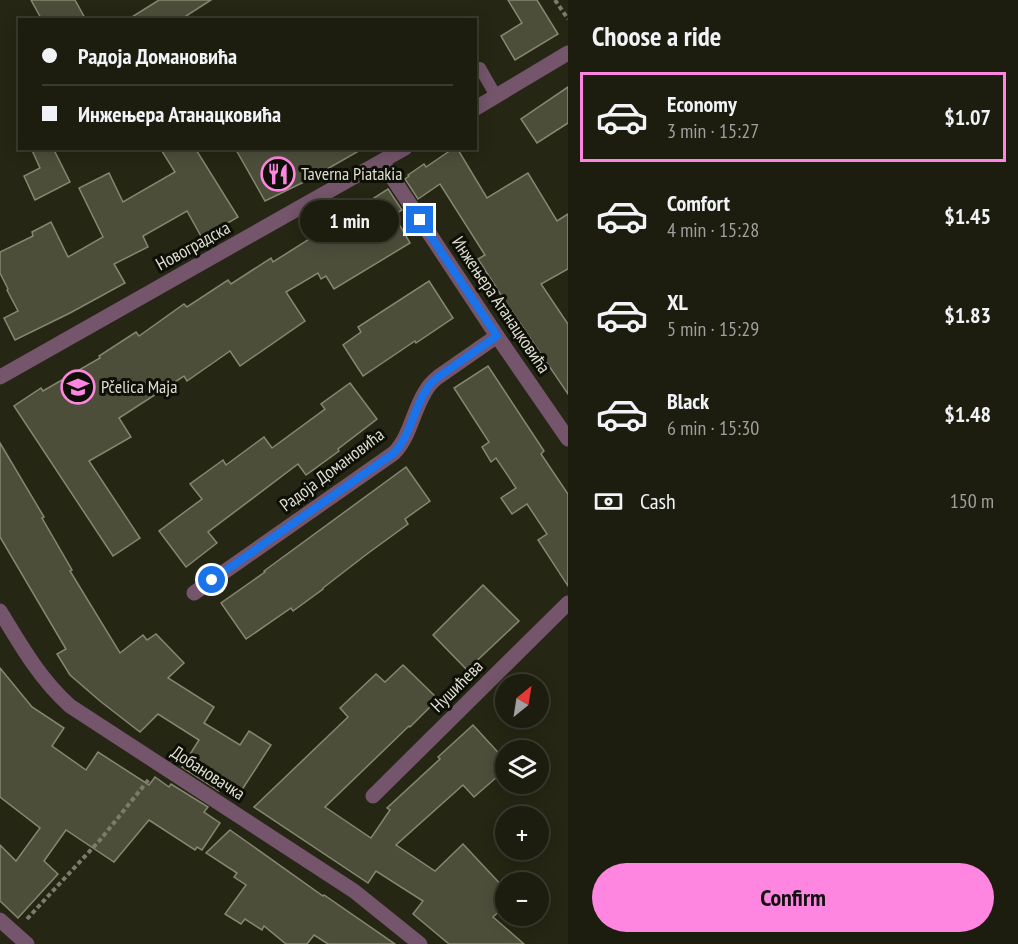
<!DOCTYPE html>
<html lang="en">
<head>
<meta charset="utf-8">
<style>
	body { margin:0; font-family:"PT Sans Narrow",sans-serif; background:#252518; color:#f1f3f6; height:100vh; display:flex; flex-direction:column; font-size:22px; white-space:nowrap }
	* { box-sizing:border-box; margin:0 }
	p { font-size:20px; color:#a0a19e }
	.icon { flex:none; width:33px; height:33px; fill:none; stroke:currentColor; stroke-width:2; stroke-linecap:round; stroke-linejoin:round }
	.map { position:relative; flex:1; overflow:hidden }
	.sheet { display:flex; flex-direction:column; background:#1c1c0f; width:450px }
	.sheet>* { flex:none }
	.hud { position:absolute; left:18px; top:18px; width:459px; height:132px; border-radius:0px; box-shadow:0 3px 15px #0003,0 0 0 2px #3a3a2f; display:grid; align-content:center; height:132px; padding:0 24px; background:#1c1c0f }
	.needle { width:39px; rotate:30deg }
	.controls { position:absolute; left:495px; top:674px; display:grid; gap:12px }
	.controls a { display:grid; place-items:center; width:54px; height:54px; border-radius:50%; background:#1c1c0f; box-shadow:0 3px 15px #0003,0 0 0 2px #3a3a2f; font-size:30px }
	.end { position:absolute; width:27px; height:27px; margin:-14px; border:8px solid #1a73e8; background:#fff; box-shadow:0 0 0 3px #fff }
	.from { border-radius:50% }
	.bubble { position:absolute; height:42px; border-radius:21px; background:#1c1c0f; box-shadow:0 3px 15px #0003,0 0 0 2px #3a3a2f; font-size:20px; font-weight:700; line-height:42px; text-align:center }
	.hud b { display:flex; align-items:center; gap:21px; height:57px; font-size:22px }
	.hud b+b { border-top:2px solid #3a3a2f }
	.hud i { width:15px; height:15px; background:#f1f3f6 }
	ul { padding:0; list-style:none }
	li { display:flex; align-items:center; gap:18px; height:90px; margin:0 12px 9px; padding:0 12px; border:3px solid transparent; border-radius:0px }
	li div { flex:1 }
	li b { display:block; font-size:22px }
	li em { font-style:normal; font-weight:700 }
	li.active { border-color:#fe86e1 }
	li>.icon { width:54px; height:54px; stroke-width:1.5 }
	h2 { padding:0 24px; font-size:27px; line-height:72px }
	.pay { display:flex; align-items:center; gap:15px; height:66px; padding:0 24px; font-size:22px }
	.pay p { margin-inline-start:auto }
	.primary-button { display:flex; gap:12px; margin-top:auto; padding:12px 24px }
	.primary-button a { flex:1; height:69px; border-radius:36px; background:#fe86e1; color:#111; font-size:24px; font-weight:700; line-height:69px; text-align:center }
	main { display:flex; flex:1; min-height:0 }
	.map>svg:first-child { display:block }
</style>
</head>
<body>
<main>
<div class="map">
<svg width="568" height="944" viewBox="0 0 568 944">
	<rect width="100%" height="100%" fill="#262614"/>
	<g fill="#4d4e3a" stroke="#868771" stroke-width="1.5">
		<polygon points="31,0 75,0 86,20 42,20"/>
		<polygon points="159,0 211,0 180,20 127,20"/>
		<polygon points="508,0 537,0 558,34 515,60 501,36 522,23"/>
		<polygon points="568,87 568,123 537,143 521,119"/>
		<polygon points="31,148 53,148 70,182 35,200 24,176 40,168"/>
		<polygon points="160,148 195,148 238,217 202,238 187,211 143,236 148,247 114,264 125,283 70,313 15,340 4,318 18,311 7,290 8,289 0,273 0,252 33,236 32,232 51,222 68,257 103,237 79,188 109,173 123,202 175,172"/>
		<polygon points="235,148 364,148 308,180 265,201"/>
		<polygon points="454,148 457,148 487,198 528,173 557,221 568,214 568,269 541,284 568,324 568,394 501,295 478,259 485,255 440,184 418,199 405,179 409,176 408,175 424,164 426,167"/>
		<polygon points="388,189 402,210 394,215 410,243 334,289 326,276 321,279 318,273 286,292 305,321 240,366 230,351 187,381 184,376 119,418 131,437 89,461 140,538 113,556 14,406 41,388 43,391 100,358 99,356 136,332 139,336 184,304 187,307 228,280 231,284 271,258 273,262"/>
		<polygon points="429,281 453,318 416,343 415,341 363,376 343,345 361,332 358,327"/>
		<polygon points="488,366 544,451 541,454 568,494 568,586 538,540 547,534 527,504 512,514 501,498 516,488 496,458 491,462 482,447 489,442 454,388"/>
		<polygon points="350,383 377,419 338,449 339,451 306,475 298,464 208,532 217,543 186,567 159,531 202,499 190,484 223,460 226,465 264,437 272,448 325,409 321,404"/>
		<polygon points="0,443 44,517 42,518 72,570 70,571 120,653 143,635 147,640 156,634 184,663 168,678 214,707 204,723 240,745 249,731 271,745 238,796 222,786 219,791 182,767 199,740 158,714 140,732 100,701 70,675 57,654 66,649 0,537"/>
		<polygon points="406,467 430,501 405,519 408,524 367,554 323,588 323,589 293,611 291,608 246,639 221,603 265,572 264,571"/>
		<polygon points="483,585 519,621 467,670 433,635"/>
		<polygon points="403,665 438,699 410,727 409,726 325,807 371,838 390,810 387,808 440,759 438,757 473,725 506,761 506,769 474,797 463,785 396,845 435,871 463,844 506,890 506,905 493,917 524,944 449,944 413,914 423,901 376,871 368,883 254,807 348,717 340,708 376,674 385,682"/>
		<polygon points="0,668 32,707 64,728 52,746 86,770 98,752 149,785 155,777 169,787 171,784 208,807 204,812 220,823 202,850 197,847 195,850 149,820 114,862 66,830 44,861 58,874 18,918 0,901 0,845 16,861 40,828 0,797"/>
		<polygon points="230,830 323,896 324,895 395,944 328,944 314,935 307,944 286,944 264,926 262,930 245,919 241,924 225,914 246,885 234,877 237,873 206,853"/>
	</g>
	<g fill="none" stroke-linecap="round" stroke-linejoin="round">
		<g stroke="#7c7c6d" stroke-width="4" stroke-dasharray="4.5 3" stroke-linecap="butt">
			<polyline points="555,0 568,19"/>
			<polyline points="27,919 100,840 150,778"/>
		</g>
		<polyline stroke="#74556b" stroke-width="12" points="480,68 496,96"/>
		<g stroke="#74556b" stroke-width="15">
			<polyline points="476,108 568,53"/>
			<polyline points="382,162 497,336 568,439"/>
			<polyline points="0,377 405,148"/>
			<path d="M194,593l200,-140c16,-16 19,-42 31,-61 3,-6 8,-11 13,-15l59,-41"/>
			<path d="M0,611c21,35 40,68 70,95l284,185 66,53"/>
			<polyline points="373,796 568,603"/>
			<polyline points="0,920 27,944"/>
		</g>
	</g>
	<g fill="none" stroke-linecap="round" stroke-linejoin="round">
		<path stroke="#1a73e8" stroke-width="8" d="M212,580l182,-127c16,-17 19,-42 31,-61 3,-6 8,-11 13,-15l59,-41 -77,-116"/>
	</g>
	<defs>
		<g id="restaurant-ring" transform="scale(1.725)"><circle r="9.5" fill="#0e0f07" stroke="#fe86e1" stroke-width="1.5"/><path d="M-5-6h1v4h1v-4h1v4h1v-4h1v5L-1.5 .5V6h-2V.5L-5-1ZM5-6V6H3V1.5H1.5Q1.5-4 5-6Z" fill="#fe86e1"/></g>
		<g id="school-ring" transform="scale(1.725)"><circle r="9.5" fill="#0e0f07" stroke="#fe86e1" stroke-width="1.5"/><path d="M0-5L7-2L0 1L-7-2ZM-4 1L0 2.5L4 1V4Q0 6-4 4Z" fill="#fe86e1"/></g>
	</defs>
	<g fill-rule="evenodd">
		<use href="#restaurant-ring" x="278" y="174"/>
		<use href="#school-ring" x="78" y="387"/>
	</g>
	<g text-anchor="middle" stroke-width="6" stroke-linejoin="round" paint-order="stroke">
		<g font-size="18" fill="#deded2" stroke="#0e0f07" text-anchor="start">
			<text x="301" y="180">Taverna Piatakia</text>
			<text x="101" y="393">Pčelica Maja</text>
		</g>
		<g font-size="18" fill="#deded2" stroke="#0e0f07">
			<text transform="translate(193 246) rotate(-29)" y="6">Новоградска</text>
			<text transform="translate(501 305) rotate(56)" y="6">Инжењера Атанацковића</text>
			<text transform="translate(332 470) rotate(-37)" y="6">Радоја Домановића</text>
			<text transform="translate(457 686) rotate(-45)" y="6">Нушићева</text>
			<text transform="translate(208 773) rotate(33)" y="6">Добановачка</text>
		</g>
	</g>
</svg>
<div class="controls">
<a><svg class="needle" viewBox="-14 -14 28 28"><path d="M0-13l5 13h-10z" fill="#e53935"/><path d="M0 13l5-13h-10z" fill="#a0a19e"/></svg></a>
<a><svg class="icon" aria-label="layers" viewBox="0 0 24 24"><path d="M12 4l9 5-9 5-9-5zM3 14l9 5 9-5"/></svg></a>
<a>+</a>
<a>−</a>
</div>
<i class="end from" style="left:212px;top:580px"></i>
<i class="end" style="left:420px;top:220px"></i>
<div class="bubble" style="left:300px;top:200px;width:99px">1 min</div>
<div class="hud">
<b><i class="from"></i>Радоја Домановића</b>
<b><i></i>Инжењера Атанацковића</b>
</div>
</div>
<section class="sheet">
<h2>Choose a ride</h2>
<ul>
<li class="active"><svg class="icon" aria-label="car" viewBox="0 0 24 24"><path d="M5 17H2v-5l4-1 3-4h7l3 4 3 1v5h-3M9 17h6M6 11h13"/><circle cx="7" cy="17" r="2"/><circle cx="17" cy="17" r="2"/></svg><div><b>Economy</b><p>3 min · 15:27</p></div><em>$1.07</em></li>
<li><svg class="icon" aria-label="car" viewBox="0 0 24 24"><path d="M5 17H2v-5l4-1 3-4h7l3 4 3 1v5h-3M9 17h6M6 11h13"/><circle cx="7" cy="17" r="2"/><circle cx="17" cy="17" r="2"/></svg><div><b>Comfort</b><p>4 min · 15:28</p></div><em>$1.45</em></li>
<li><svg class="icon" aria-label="car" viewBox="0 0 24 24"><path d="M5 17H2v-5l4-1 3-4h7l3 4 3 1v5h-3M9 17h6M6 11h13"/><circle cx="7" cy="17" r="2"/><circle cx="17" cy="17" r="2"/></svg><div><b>XL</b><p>5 min · 15:29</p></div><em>$1.83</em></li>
<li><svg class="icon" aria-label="car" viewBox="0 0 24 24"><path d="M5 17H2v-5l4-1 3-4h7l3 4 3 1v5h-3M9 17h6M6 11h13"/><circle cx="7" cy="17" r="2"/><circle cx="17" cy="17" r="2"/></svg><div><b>Black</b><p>6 min · 15:30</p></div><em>$1.48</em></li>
</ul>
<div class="pay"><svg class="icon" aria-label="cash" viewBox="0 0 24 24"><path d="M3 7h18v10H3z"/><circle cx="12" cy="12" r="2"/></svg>Cash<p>150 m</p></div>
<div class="primary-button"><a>Confirm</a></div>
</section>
</main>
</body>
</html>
